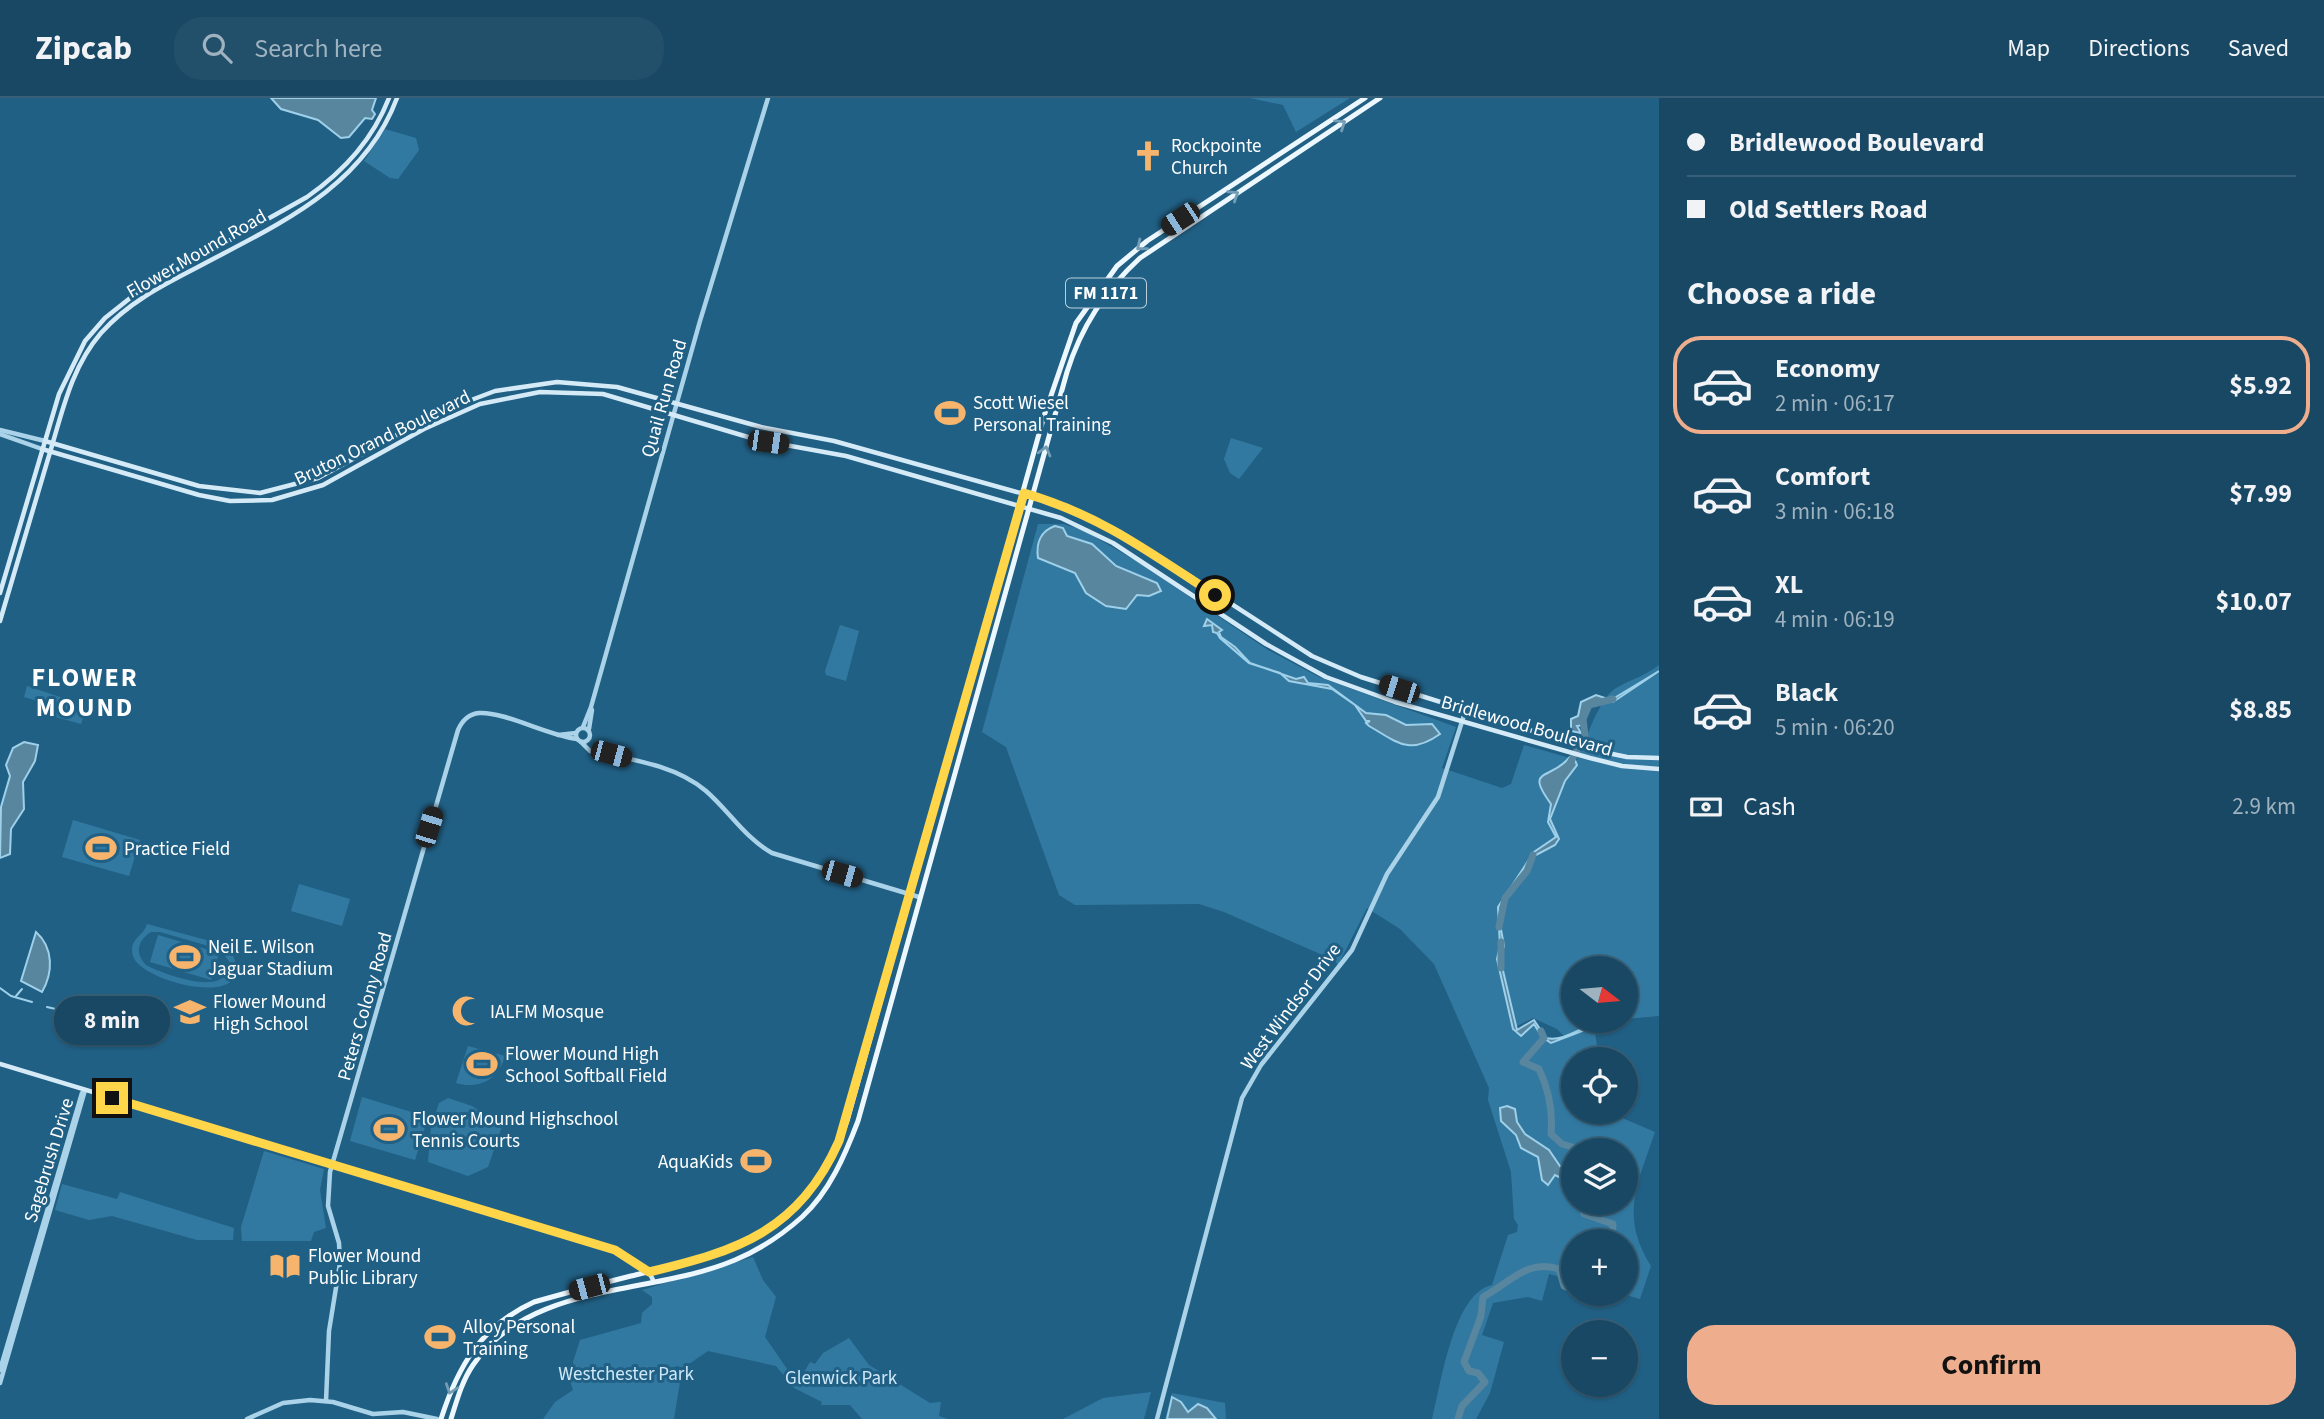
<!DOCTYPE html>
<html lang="en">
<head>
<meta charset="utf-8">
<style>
	body { margin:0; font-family:"Source Sans 3",sans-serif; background:#224f6a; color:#f1f3f6; height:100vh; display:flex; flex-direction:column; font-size:26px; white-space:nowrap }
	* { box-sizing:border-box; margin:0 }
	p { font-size:23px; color:#9fb2bf }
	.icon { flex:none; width:38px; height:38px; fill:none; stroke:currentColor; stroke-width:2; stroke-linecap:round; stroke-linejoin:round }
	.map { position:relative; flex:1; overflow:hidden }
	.sheet { display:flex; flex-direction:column; background:#194864; width:665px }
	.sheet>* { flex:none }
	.hud { display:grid; align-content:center; height:154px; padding:0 28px; background:#194864 }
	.needle { width:46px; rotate:106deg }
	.fabs { position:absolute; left:1561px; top:858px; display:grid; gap:14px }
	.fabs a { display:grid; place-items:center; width:77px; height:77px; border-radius:50%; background:#194864; box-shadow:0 2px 5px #0004,0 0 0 2px #376078; font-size:35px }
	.end { position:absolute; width:32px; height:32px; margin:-16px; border:9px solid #ffd54a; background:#111; box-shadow:0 0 0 4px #111 }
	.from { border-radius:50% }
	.bubble { position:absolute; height:49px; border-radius:24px; background:#194864; box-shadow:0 2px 5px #0004,0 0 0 2px #376078; font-size:23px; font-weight:700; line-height:49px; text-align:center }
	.car { position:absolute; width:21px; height:42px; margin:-21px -10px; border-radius:9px; box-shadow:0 0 5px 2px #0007; background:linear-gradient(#222 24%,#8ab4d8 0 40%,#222 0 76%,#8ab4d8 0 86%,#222 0) }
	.hud b { display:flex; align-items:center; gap:24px; height:66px; font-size:26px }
	.hud b+b { border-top:2px solid #376078 }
	.hud i { width:18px; height:18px; background:#f1f3f6 }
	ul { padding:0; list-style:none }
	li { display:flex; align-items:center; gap:21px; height:98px; margin:0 14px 10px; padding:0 14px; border:4px solid transparent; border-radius:28px }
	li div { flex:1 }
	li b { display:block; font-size:26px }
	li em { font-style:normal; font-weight:700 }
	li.selected { border-color:#eead8d }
	li>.icon { width:63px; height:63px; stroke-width:1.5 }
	h2 { padding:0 28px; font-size:32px; line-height:84px }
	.pay { display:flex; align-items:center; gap:18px; height:77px; padding:0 28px; font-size:26px }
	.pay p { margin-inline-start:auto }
	.cta { display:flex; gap:14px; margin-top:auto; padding:14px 28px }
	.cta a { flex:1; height:80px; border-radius:28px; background:#eead8d; color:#111; font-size:28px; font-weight:700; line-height:80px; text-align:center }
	header { display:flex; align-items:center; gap:42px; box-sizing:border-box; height:98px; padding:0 35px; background:#194864; border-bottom:2px solid #376078 }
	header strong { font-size:33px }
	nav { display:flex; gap:38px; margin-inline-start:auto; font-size:24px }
	.search { width:490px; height:63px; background:#224f6a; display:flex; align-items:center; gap:18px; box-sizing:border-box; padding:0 24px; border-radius:28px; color:#9fb2bf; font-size:26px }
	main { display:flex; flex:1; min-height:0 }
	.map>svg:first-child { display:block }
</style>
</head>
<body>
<header>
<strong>Zipcab</strong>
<div class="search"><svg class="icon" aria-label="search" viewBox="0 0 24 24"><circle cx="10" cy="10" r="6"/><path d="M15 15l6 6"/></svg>Search here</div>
<nav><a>Map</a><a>Directions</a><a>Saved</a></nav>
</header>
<main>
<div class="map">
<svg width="1659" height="1321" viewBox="0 0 1659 1321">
	<rect width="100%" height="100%" fill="#216085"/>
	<g fill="#3279a1" fill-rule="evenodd">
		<polygon points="1250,0 1350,0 1296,34 1283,7"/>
		<polygon points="385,31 416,40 419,52 398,81 390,80 364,63"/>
		<polygon points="1231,340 1263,350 1239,381 1230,375 1224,361"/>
		<path d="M1038,426h25l20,6 58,34 127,86 51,27 137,50 -14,41 60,20 9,-4 13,-39 53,15c8,-18 22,-62 39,-72 14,-8 29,-12 43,-23v351l-33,3v-51h-53v52h32l-35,16 24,-10 5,33h-26v52h33l49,21c-17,51 -36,84 -4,134l-11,33 -21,-6h7v-52h-53v39l-24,-6 -7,27 -14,-4 -35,6 -11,32 22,7 -14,51 -14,26h-44c9,-34 21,-126 60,-134l16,-50 9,-3 1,-7 -4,-6 -3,-47 -23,-72 1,-12 -55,-124 -34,-35 -33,-21 -29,57 -4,-5 -110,-48 -25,-8 -124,1 -16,-10 -53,-148 -24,-15zM1533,920l24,11 9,9 -19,4 -13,-18 -11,11 -9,-3 -1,-4zM1573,1052h53v52h-53z"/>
		<polygon points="840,527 859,533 846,583 826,577 825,573"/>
		<polygon points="27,588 87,608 81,626 41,615 44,605 24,599"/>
		<polygon points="73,722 140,742 129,778 62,759"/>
		<polygon points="299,786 350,801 342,828 291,813"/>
		<path d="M147,826l89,24 -4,5c28,60 -92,29 -99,3 -5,-17 11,-20 14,-32zM151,834h9l59,17 10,12c3,39 -64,14 -83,4 -12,-12 -8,-25 5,-33z"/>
		<polygon points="158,837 219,855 211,882 150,864"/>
		<path d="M468,948l37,10c-6,23 -26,34 -49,27z"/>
		<polygon points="362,999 428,1019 415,1062 350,1043"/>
		<polygon points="448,1000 472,1008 502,1028 488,1069 468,1078 428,1064 431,1029 439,1005"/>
		<polygon points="264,1053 324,1071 320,1092 326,1130 314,1134 311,1143 242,1143 241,1129"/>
		<polygon points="62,1086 117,1101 120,1094 234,1130 233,1142 197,1142 112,1118 89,1122 55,1112"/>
		<polygon points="753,1159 763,1182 776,1199 765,1239 796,1284 795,1290 810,1264 815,1266 823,1255 849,1240 869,1267 930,1305 941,1304 939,1318 948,1321 862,1321 850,1307 821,1307 822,1304 794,1290 776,1268 708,1253 683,1270 677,1268 672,1270 671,1276 680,1284 674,1321 543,1321 555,1304 573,1292 569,1280 574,1275 573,1264 580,1242 641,1225 642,1215 652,1206 652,1199 642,1192"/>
		<polygon points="1151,1294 1144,1321 1063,1321 1103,1300"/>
		<polygon points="1172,1295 1225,1305 1226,1321 1165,1321"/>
	</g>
	<g fill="#59869f" stroke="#9ed0ea" stroke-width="2">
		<polygon points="271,0 376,0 372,12 375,16 372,21 365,20 349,39 341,40 318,22 281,11"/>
		<path d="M1055,428l8,2 4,8 25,8 24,22 41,17 4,8 -12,5 -12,-1 -11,14 -20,-3 -20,-13 -11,-20 -37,-15c-2,-14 2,-27 17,-32z"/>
		<path d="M1207,521l15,11 -3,2 2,5 14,10 15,16 46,16 8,-2 4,6 20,2 38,28 20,2 20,10 26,-1 8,10c-31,22 -43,8 -71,-8l-3,-3 4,-2h-4l-11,-16 -23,-16 -43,-8 -9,-8 -31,-10 -29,-25 -3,-5 -4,-1 -1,-7 -8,1z"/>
		<polygon points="1659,573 1613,604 1603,601 1585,612 1584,627 1577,628 1581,635 1571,633 1571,621 1578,618 1581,604 1596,597 1611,602"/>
		<polygon points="24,644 38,647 35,663 23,684 24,711 11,731 10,756 0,760 1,709 10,678 6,667 13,650"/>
		<path d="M1570,659l4,1 3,7 -12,16 -15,38 9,20 -4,6 -21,11 -32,47 -2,21 4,22 -4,12 17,72 17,-10 12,18c22,5 41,-18 65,-18l-60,23 -9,-6 -8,-13 -13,12 -8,-7 -16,-70 3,-13 -2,-39 36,-55 22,-15 -8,-15 3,-18c-27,-37 -1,-23 19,-47z"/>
		<path d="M36,834c18,16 17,41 6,60l-21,-11z"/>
		<polygon points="1507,1008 1515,1011 1517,1024 1525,1036 1549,1052 1564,1074 1561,1080 1555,1077 1548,1087 1542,1082 1538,1059 1521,1050 1516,1037 1501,1023 1500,1010"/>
		<polygon points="1172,1299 1181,1304 1188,1314 1198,1306 1207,1310 1216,1321 1167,1321"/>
	</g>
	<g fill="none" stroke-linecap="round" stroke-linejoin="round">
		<g stroke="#9ed0ea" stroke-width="2">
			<polyline points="0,890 11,898 32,904"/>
			<polyline points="16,898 22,891"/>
			<polyline points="47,909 60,912 112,905"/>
		</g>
		<g stroke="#59869f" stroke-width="7">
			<polyline points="1569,667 1585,638 1583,621 1589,607 1613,601"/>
			<polyline points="1499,829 1505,800 1527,773 1533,757"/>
			<polyline points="1501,870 1501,844"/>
			<path d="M1541,933l3,7 -21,24 16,7c10,21 14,42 12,65l11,10 21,6"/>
			<polyline points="1594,1104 1585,1111 1584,1116 1613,1126 1612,1143"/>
			<path d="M1458,1321l4,-13 23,-24 -7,-9 -9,-2 -5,-9 17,-46 2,-19c25,-13 45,-39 76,-28l5,17 9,4"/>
		</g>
		<g stroke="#aad3e9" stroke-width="4.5">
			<polyline points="0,332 45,343"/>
			<polyline points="0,336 42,351"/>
			<polyline points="583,629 591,609 700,223 768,0"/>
			<circle cx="583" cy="637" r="7"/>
			<polyline points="589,631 592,612"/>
			<polyline points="558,637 576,635"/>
			<path d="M581,644l9,9c38,8 84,13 116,40 24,21 38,46 66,62l147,44"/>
			<polyline points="0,1272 82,995"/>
			<polyline points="0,1285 85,992"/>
			<path d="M326,1303l3,-70 11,-68 -1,-20 -11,-37 2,-34 128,-442c4,-9 11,-16 21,-17 24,-2 70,23 98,26"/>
			<polyline points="247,1321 283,1305 310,1302 333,1304 373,1316 403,1314 437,1321"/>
			<polyline points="1157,1321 1242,1000 1261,967 1352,852 1387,776 1438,699 1466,611"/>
		</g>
		<g stroke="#d5eaf7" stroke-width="4.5">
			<polyline points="45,343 199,388 260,395 318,380 437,315 495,293 557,284 617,289 761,329 834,343 1067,408 1120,434 1312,558 1361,579 1593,652 1627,659 1659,660"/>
			<polyline points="42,351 199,397 230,403 272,402 323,387 424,331 480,306 540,294 603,296 758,342 846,358 1061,420 1113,445 1266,546 1326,579 1395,604 1590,660 1622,668 1659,671"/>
			<path d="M0,495l59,-199 26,-53 20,-23 34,-27 168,-94c36,-25 66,-58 82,-99"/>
			<path d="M0,523c16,-54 32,-108 48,-162 14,-45 22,-90 53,-126 27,-30 60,-47 95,-65 80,-43 167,-79 201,-170"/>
			<polyline points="0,966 615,1152 649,1174 654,1184"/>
		</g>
		<g stroke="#edf7fe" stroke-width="5">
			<path d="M441,1321c17,-53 40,-93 93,-117 32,-9 65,-18 97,-26 108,-26 175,-40 216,-155l197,-705 32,-93 41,-57 30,-25 218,-143"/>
			<path d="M451,1321c6,-19 11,-38 22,-54 58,-84 177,-69 262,-105 24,-10 48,-26 67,-43 28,-26 43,-62 56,-96l209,-749c14,-45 38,-82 73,-114l240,-160"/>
		</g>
	</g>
	<defs><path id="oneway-chevron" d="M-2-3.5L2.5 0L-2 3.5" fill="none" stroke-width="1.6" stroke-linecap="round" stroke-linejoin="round" transform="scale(1.75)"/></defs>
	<g stroke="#739cb5">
		<use href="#oneway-chevron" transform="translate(1341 26) rotate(-34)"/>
		<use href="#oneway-chevron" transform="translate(1234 97) rotate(-33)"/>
		<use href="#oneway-chevron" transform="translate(1141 148) rotate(141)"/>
		<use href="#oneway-chevron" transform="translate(1045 353) rotate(-75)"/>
		<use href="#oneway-chevron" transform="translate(451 1291) rotate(109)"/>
	</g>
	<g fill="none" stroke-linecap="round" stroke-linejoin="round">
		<path stroke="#ffd54a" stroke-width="9" d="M112,1000l503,152 34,22c89,-21 150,-41 190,-131l185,-648c76,22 125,59 191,102"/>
	</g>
	<defs>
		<g id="church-bare" transform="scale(2.415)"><path d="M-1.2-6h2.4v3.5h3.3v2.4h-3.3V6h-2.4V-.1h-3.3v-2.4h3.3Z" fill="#f6b46c" stroke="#216085" stroke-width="2.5" paint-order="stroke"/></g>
		<g id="stadium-bare" transform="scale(2.415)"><path d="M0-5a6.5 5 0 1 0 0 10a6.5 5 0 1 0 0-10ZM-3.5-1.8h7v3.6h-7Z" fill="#f6b46c" stroke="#216085" stroke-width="2.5" paint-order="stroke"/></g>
		<g id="mosque-bare" transform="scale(2.415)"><path d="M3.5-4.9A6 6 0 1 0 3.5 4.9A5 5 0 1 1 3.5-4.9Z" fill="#f6b46c" stroke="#216085" stroke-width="2.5" paint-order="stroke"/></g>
		<g id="school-bare" transform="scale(2.415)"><path d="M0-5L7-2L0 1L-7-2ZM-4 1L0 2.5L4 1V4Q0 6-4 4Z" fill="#f6b46c" stroke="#216085" stroke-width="2.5" paint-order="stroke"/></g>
		<g id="library-bare" transform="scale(2.415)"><path d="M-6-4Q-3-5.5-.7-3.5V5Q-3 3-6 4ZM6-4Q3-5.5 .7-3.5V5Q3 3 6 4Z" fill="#f6b46c" stroke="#216085" stroke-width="2.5" paint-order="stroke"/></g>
	</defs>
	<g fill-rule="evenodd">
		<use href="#church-bare" x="1148" y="58"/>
		<use href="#stadium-bare" x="950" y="315"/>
		<use href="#stadium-bare" x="101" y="750"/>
		<use href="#stadium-bare" x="185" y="859"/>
		<use href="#mosque-bare" x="467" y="913"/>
		<use href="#school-bare" x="190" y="914"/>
		<use href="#stadium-bare" x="482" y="966"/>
		<use href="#stadium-bare" x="389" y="1031"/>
		<use href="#stadium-bare" x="756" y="1063"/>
		<use href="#library-bare" x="285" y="1168"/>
		<use href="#stadium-bare" x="440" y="1239"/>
	</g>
	<g text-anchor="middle" stroke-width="6" stroke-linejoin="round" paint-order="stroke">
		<rect fill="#216085" stroke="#bccfda" stroke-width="2" x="1066" y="180.5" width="80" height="29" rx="5"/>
		<g font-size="18" font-weight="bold" fill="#fff">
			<text x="1106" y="201">FM 1171</text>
		</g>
		<g font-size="19" fill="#fff" stroke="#216085" text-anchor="start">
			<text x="1171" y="54">Rockpointe<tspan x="1171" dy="22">Church</tspan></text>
			<text x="973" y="311">Scott Wiesel<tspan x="973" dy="22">Personal Training</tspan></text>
			<text x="124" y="757">Practice Field</text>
			<text x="208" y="855">Neil E. Wilson<tspan x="208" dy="22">Jaguar Stadium</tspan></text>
			<text x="213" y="910">Flower Mound<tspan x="213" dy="22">High School</tspan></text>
			<text x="490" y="920">IALFM Mosque</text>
			<text x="505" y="962">Flower Mound High<tspan x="505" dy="22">School Softball Field</tspan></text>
			<text x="412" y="1027">Flower Mound Highschool<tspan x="412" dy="22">Tennis Courts</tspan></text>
			<text x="733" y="1070" text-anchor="end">AquaKids</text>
			<text x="308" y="1164">Flower Mound<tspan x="308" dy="22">Public Library</tspan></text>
			<text x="463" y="1235">Alloy Personal<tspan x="463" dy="22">Training</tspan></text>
		</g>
		<g font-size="19" fill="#fff" stroke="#216085">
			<text transform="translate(196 155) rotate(-30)" y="7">Flower Mound Road</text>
			<text transform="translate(663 300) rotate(-74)" y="7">Quail Run Road</text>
			<text transform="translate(382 339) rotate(-26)" y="7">Bruton Orand Boulevard</text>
			<text transform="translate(1527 627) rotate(16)" y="7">Bridlewood Boulevard</text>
			<text transform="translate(364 908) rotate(-74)" y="7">Peters Colony Road</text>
			<text transform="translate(1290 908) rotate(-53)" y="7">West Windsor Drive</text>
			<text transform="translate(48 1062) rotate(-73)" y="7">Sagebrush Drive</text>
		</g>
		<g font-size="19" fill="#cee8f7" stroke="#216085">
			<text x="626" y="1282">Westchester Park</text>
			<text x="841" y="1286">Glenwick Park</text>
		</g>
		<g font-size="26" font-weight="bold" letter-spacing="2" fill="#fff" stroke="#216085">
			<text x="85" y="588">FLOWER<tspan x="85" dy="30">MOUND</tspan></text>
		</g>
	</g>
</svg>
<div class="fabs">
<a><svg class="needle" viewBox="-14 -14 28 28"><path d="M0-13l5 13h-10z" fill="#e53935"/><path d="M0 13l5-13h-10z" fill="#9fb2bf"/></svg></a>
<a><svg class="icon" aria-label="locate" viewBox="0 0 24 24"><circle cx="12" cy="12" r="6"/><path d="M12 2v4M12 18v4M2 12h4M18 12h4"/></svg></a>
<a><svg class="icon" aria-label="layers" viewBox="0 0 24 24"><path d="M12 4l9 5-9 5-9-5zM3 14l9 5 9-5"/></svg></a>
<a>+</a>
<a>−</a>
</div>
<i class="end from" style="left:1215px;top:497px"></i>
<i class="end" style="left:112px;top:1000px"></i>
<div class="bubble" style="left:54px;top:898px;width:116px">8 min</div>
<i class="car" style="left:1180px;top:121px;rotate:237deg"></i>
<i class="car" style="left:768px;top:344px;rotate:98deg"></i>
<i class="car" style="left:1399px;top:591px;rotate:288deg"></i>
<i class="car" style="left:611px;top:656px;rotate:105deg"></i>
<i class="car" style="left:429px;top:729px;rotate:17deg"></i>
<i class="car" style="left:842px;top:776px;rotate:106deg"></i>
<i class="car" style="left:589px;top:1189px;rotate:255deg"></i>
</div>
<section class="sheet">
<div class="hud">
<b><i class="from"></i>Bridlewood Boulevard</b>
<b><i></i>Old Settlers Road</b>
</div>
<h2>Choose a ride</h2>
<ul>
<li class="selected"><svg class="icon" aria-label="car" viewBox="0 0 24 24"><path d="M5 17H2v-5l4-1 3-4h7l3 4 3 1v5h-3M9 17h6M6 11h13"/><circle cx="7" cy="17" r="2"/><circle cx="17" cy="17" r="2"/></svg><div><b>Economy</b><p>2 min · 06:17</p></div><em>$5.92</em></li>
<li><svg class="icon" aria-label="car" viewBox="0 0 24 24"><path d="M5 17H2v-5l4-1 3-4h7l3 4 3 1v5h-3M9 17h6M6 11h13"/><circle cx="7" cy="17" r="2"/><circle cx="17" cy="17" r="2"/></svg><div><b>Comfort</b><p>3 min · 06:18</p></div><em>$7.99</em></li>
<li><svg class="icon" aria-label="car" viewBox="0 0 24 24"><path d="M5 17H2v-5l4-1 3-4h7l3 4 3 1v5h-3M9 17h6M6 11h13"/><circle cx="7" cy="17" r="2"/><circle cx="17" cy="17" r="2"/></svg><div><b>XL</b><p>4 min · 06:19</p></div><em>$10.07</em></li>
<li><svg class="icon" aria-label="car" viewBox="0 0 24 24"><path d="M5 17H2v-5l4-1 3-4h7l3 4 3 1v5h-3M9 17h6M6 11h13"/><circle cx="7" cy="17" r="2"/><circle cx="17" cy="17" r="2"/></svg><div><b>Black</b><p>5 min · 06:20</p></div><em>$8.85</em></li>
</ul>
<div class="pay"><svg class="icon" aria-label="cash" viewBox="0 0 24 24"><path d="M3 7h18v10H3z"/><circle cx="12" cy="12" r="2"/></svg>Cash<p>2.9 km</p></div>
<div class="cta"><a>Confirm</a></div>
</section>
</main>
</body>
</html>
